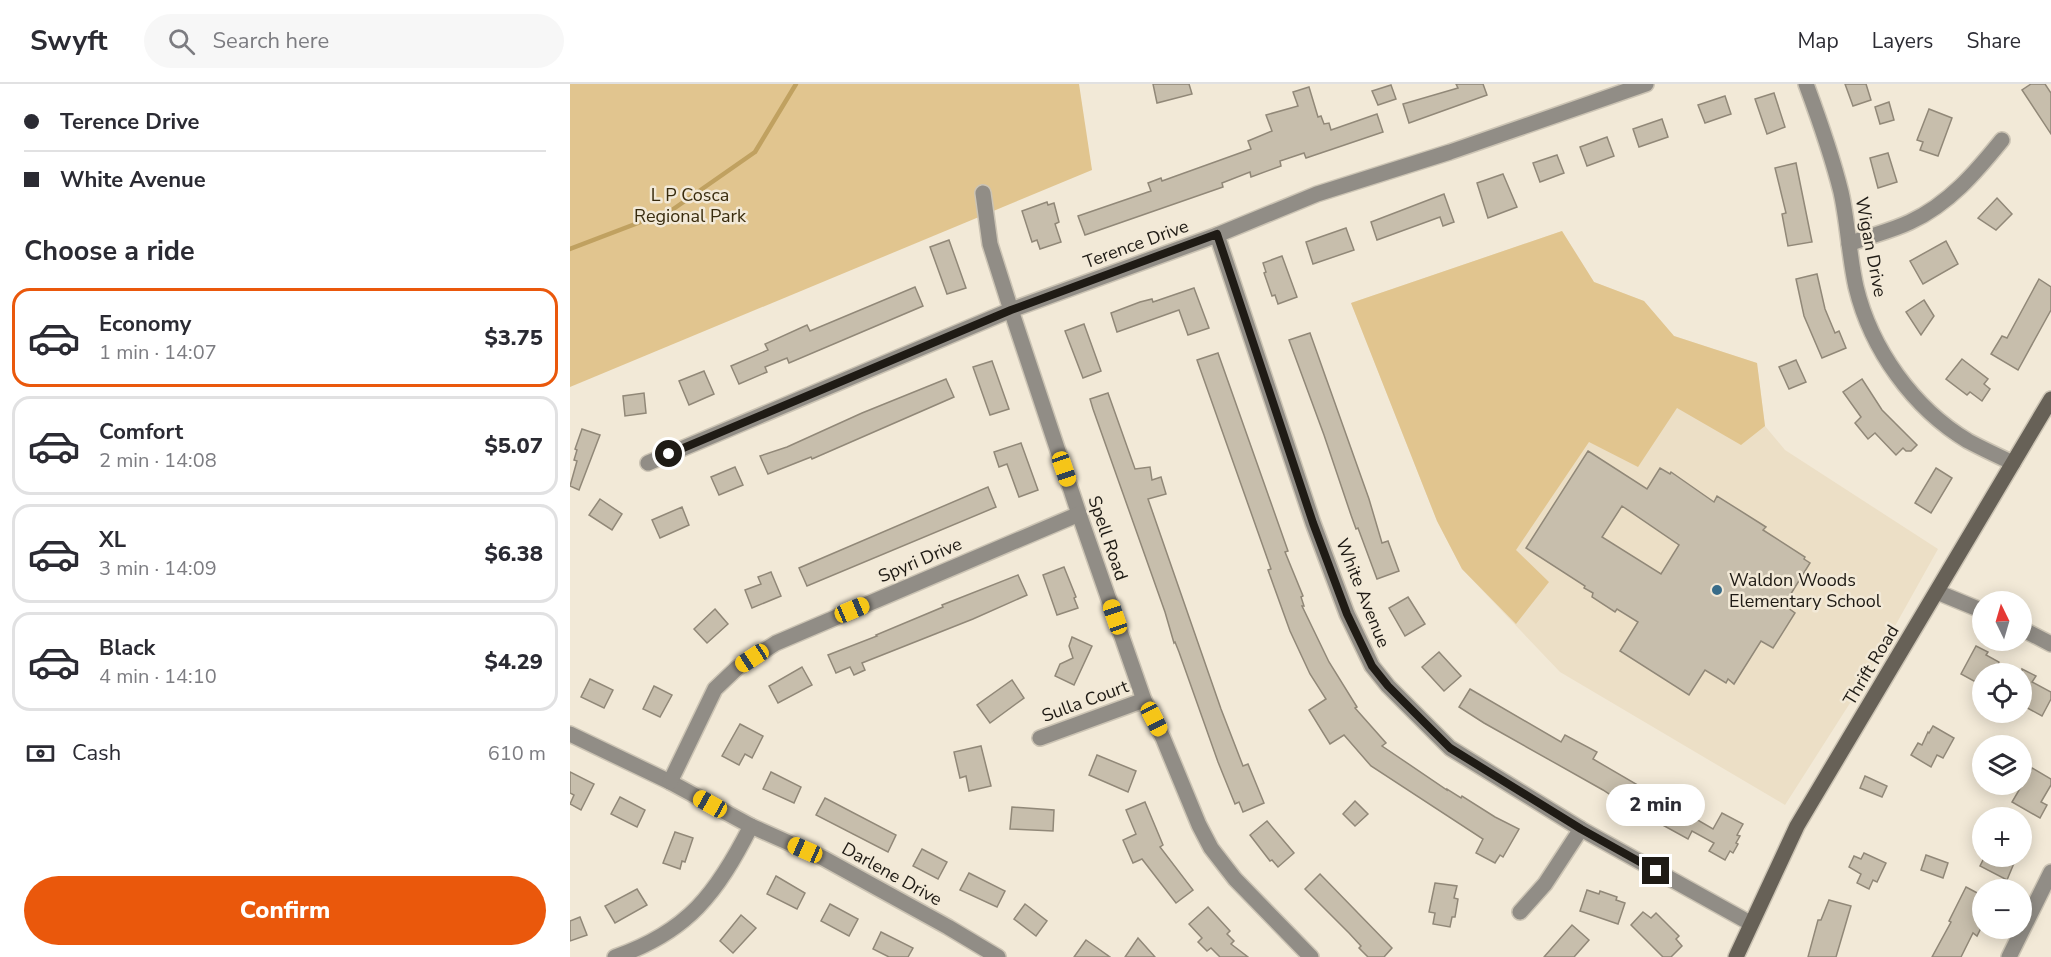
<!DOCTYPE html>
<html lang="en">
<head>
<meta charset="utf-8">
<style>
	body { margin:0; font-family:"Nunito Sans",sans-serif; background:#f7f7f7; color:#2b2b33; height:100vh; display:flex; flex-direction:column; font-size:22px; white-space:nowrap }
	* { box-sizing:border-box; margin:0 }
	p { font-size:20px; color:#7c7c81 }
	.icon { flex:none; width:33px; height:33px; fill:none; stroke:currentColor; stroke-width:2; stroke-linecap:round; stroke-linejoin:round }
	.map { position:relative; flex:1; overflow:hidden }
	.side { display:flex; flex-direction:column; background:#fff; width:570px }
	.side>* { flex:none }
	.banner { display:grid; align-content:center; height:132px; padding:0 24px; background:#fff }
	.needle { width:39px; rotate:355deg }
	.controls { position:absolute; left:1402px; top:507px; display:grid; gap:12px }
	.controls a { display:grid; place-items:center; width:60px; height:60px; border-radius:50%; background:#fff; box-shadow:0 3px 15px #0003; font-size:30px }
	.end { position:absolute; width:27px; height:27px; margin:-14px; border:8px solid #1f1b15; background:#fff; box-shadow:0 0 0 3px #fff }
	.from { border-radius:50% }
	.bubble { position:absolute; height:42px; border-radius:21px; background:#fff; box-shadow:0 3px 15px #0003; font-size:20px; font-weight:800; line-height:42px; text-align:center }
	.car { position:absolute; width:18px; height:36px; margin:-18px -9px; border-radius:8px; box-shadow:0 0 4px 2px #0007; background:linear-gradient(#f5c518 24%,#345 0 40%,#f5c518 0 76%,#345 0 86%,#f5c518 0) }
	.banner b { display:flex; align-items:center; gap:21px; height:57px; font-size:22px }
	.banner b+b { border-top:2px solid #e1e1e2 }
	.banner i { width:15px; height:15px; background:#2b2b33 }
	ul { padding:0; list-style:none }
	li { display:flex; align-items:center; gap:18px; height:99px; margin:0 12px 9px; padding:0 12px; border:3px solid #e1e1e2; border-radius:18px }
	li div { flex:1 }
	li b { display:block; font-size:22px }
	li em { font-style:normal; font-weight:800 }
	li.active { border-color:#ea580c }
	li>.icon { width:54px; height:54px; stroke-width:1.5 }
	h2 { padding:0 24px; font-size:27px; line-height:72px }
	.pay { display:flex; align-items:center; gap:15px; height:66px; padding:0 24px; font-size:22px }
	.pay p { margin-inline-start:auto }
	.primary-button { display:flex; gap:12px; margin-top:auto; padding:12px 24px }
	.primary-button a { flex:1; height:69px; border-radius:36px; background:#ea580c; color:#fff; font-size:24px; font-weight:800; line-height:69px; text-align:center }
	header { display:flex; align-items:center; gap:36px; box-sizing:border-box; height:84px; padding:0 30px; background:#fff; border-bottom:2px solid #e1e1e2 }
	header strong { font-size:28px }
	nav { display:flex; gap:33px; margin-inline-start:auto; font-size:21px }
	.search { width:420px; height:54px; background:#f7f7f7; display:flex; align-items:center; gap:15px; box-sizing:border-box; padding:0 21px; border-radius:33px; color:#7c7c81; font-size:22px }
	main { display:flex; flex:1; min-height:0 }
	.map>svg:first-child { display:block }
</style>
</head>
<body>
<header>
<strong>Swyft</strong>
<div class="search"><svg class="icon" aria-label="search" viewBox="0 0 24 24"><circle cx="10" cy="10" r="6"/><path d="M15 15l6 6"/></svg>Search here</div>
<nav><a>Map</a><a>Layers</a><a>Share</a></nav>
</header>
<main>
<section class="side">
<div class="banner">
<b><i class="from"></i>Terence Drive</b>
<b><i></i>White Avenue</b>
</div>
<h2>Choose a ride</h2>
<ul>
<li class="active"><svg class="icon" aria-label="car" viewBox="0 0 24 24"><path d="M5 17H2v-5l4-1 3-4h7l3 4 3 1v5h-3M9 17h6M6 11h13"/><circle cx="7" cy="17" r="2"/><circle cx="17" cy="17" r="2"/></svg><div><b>Economy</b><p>1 min · 14:07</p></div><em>$3.75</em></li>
<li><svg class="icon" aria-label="car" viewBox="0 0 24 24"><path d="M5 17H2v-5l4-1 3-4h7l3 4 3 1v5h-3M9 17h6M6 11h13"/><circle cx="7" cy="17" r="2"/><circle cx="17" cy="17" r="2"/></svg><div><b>Comfort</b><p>2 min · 14:08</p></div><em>$5.07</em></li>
<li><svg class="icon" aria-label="car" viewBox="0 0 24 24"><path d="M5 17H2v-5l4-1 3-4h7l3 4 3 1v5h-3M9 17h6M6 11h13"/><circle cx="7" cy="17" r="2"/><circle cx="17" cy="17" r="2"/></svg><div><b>XL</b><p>3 min · 14:09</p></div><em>$6.38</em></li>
<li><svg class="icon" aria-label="car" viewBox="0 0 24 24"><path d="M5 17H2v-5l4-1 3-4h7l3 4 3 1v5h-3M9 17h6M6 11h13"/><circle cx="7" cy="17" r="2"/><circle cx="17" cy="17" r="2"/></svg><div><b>Black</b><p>4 min · 14:10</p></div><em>$4.29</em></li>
</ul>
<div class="pay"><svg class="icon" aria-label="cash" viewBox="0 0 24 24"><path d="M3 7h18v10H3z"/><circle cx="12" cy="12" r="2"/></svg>Cash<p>610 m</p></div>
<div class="primary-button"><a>Confirm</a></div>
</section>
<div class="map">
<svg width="1481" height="873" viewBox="0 0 1481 873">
	<rect width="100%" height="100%" fill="#f2e9d7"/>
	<polygon fill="#ecdfc6" points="992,147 1024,198 1074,217 1104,252 1187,279 1195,342 1215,366 1368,465 1296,594 1215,721 990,588 892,485 867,437 781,219"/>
	<g fill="#e1c58f">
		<polygon points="0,0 509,0 522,86 0,303"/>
		<polygon points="992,147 1024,198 1074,217 1104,252 1187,279 1195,342 1171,361 1107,324 1068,383 1019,358 946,466 979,498 946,540 892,485 867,437 781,219"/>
	</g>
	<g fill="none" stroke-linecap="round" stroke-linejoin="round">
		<polyline stroke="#c0a160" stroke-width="4.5" points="0,165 102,126 185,68 226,0"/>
	</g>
	<g fill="#c7beac" stroke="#918878" stroke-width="1.5" fill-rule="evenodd">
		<polygon points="583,0 619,0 622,10 587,19"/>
		<polygon points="886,0 913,0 917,11 839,39 833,20 888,4"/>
		<polygon points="1275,0 1296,0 1301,16 1283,22"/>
		<polygon points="1461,0 1475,0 1481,9 1481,50 1452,6"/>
		<polygon points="821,1 826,15 808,21 802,7"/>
		<polygon points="739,3 748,33 751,32 754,40 759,39 761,46 807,30 813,48 736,74 734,69 710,77 711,82 681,93 680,88 652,99 653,103 515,151 508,132 581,107 578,99 591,94 592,97 681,65 678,57 702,47 696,31 728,22 723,8"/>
		<polygon points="1204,9 1215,43 1197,50 1185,15"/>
		<polygon points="1155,12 1161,30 1135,39 1128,21"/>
		<polygon points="1319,18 1324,36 1310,40 1305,23"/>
		<polygon points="1359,25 1382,34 1368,72 1350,66 1353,58 1347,56"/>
		<polygon points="1092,35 1098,53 1069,63 1063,45"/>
		<polygon points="1037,53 1044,72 1017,82 1010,63"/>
		<polygon points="1318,69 1327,98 1308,104 1300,74"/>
		<polygon points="987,71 994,89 970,98 963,79"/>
		<polygon points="1226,79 1242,158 1218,162 1212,130 1216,129 1205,84"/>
		<polygon points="933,90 947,123 918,134 907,99"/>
		<polygon points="874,110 884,138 873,142 870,133 807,156 801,138"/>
		<polygon points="1427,114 1442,130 1426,146 1408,134"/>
		<polygon points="477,118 478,121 484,119 489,138 485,140 491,158 470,165 467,156 462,158 452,127"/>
		<polygon points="776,144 784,166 743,180 736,158"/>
		<polygon points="379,156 396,204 377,210 360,163"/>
		<polygon points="1376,157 1388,180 1353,200 1340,177"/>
		<polygon points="712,172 727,213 708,220 705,211 702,212 694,189 696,188 693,179"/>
		<polygon points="1247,190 1255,225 1265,249 1269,247 1276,264 1252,274 1234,232 1226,195"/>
		<polygon points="1469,195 1481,203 1481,226 1448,286 1421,270 1432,252 1437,254"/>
		<polygon points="345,203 353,222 219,279 217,274 195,283 197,288 169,300 161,282 198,266 195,260 237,241 240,247"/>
		<polygon points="624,204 639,244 618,251 609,226 547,248 541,229 570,218 582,215 583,218"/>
		<polygon points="1354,216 1364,232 1351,251 1336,228"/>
		<polygon points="514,240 531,287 513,294 495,247"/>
		<polygon points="740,249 799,415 812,459 818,457 829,487 807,495 788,444 786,445 781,431 754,351 719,256"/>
		<polygon points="648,269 718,467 715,468 733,512 731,513 734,522 732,522 759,578 787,623 785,624 816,659 812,662 877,706 877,705 891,714 892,712 925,733 949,745 933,773 930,771 925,779 906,769 913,755 801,682 774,651 760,660 739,626 756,615 740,590 720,547 698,486 701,485 627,276"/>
		<polygon points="1392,275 1418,295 1414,300 1420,305 1412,317 1400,308 1397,311 1376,295"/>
		<polygon points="1226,276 1236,298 1219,305 1209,283"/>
		<polygon points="422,277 439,325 420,331 403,283"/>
		<polygon points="134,287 144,310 119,321 109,297"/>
		<polygon points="376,295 384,313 242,375 241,373 198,390 190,372 217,363 292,329"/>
		<polygon points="1292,295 1312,326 1347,361 1341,367 1336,367 1333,364 1326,371 1305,349 1298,355 1285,339 1291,333 1273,308"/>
		<polygon points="74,309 76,329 55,332 53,312"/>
		<polygon points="538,309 565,385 580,383 582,396 591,393 596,410 578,415 651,625 673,682 678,680 694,719 673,728 669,718 665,720 648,678 609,568 605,558 604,559 595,528 523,325 520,315"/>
		<polygon points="12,345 30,351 9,406 0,402 7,377 4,376 7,366 5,365"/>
		<polygon points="451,359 468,406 449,413 437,380 429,383 424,368"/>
		<path d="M1018,367l59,38 13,-21 10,6 1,-2 43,30 3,-6 49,31 -3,3 42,27 -1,2 6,4 -26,42 11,8 -22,35 -12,-7 -27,43 -6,-5 -2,4 -21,-13 -16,25 -69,-44 18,-29 -21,-13 -2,3 -23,-15 1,-4 -9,-5 1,-2 -59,-38zM1052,422l57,39 -18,29 -59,-37z"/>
		<polygon points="165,383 173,401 149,411 141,393"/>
		<polygon points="1366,384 1382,394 1361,429 1345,419"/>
		<polygon points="418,403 426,423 237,502 229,484"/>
		<polygon points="30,415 52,430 42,446 19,431"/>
		<polygon points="112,423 119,441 90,454 82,436"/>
		<polygon points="494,483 506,513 504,514 508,524 487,531 473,491"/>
		<polygon points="201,488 211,512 182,524 175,506 191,500 188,493"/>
		<polygon points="448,491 457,511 403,535 292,579 295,586 284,591 280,583 266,589 258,571 307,552 306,551 373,523 372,521"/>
		<polygon points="838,513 855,540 835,552 819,524"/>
		<polygon points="145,525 158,540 137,559 124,545"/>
		<polygon points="502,553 522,562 504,601 485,592 490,580 503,574 499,562"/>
		<polygon points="1406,562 1418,568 1416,571 1429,578 1428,581 1445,590 1413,590 1413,602 1391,590"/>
		<polygon points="869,568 891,592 874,607 852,583"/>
		<polygon points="232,583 242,601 208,619 199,602"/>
		<polygon points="1452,585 1466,592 1462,598 1481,608 1481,615 1472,632 1452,621"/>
		<polygon points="20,595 43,606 34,624 11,613"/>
		<polygon points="442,596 454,614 420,639 407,621"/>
		<polygon points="84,602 102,611 90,633 73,625"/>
		<polygon points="900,605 991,658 995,651 1027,668 1023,675 1143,745 1152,729 1173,740 1167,751 1170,752 1166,759 1168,760 1163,769 1160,767 1155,776 1139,767 1144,759 1122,747 1118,755 1069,728 1061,724 1060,726 1047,718 1048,716 1033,706 914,639 889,623"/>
		<polygon points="170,640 193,652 182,674 175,670 169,681 152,672"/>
		<polygon points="1363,642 1384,654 1373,674 1367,671 1361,683 1341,671 1348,659 1352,661 1358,648 1359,649"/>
		<polygon points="411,662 421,702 399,707 396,692 390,694 384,668"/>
		<polygon points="527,671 566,687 558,708 519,691"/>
		<polygon points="1462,684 1481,695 1481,701 1471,718 1477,721 1470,734 1442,718"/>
		<polygon points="0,688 24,700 11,726 0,720 4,711 0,709"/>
		<polygon points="201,688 231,703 224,719 193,705"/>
		<polygon points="1295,692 1317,702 1312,713 1290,704"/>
		<polygon points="50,713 75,726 67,743 41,730"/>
		<polygon points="255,714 326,751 318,768 246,731"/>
		<polygon points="785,717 798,730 785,742 773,730"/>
		<polygon points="575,718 593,761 590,763 623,806 606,819 572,775 563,779 553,756 566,750 556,726"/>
		<polygon points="442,723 484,726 483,747 440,745"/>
		<polygon points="697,737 724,769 708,783 702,776 700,777 680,751"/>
		<polygon points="105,748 123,754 115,778 112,777 110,785 93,779"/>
		<polygon points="352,765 377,778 368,795 343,782"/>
		<polygon points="1294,769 1316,779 1307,798 1303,796 1299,805 1287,799 1291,790 1279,783 1284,772 1291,775"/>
		<polygon points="1356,771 1378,779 1373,794 1351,786"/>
		<polygon points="1415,772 1447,772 1437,796 1410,782"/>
		<polygon points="399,789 435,807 427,823 390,806"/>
		<polygon points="750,790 822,864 814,873 798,873 789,864 791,862 779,849 735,805"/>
		<polygon points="206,792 235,809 227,825 197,810"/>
		<polygon points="865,799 887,802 884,814 888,815 885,833 882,833 880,843 863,840 865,829 859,828"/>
		<polygon points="1396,803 1413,812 1413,826 1408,837 1413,840 1407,852 1403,849 1391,873 1362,873 1381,838 1379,837"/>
		<polygon points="67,805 77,821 45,839 35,822"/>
		<polygon points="1017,806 1029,810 1030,807 1047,813 1046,816 1055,819 1048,840 1010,827"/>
		<polygon points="1259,816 1281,822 1266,873 1238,873 1248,836 1251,836"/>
		<polygon points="260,820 288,835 279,852 251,837"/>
		<polygon points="455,820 477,837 466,852 444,835"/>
		<polygon points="638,823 660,847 657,850 664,857 661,860 678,873 650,873 641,864 637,867 628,858 632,854 619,840"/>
		<polygon points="1073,828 1081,834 1086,829 1109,852 1106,855 1112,862 1101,873 1093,873 1061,841"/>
		<polygon points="171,831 186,844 163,869 150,857"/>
		<polygon points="10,833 17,851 0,857 0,837"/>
		<polygon points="1002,841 1019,856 1004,873 974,873"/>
		<polygon points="311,848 343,864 338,873 319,873 303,865"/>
		<polygon points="568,854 585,873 555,873"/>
		<polygon points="516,856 540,873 504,873"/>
	</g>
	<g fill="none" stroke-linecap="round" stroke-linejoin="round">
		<g stroke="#ccc4b4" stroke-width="18">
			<g id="street">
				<path d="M1236,0c13,35 26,72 35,108 7,31 8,64 15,95 15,62 57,121 112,154 15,8 30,15 45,22"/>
				<polyline points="413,109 420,160 441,226 509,430 574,616 593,654 629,741 641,764 665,795 741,873"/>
				<polyline points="647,151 743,439 777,530 802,582 818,602 880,664 1011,745 1180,839"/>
				<path d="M1279,160c20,-8 42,-13 61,-22 39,-18 66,-50 92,-82"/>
				<polyline points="78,379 441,226 647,151 747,110 880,68 1076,0"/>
				<polyline points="1367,508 1413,527"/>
				<polyline points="1452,545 1481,560"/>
				<polyline points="0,650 100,698 181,742 253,774 378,843 428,873"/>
				<polyline points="470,654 574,616"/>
				<polyline points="100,698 145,605 167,584 206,559 509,430"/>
				<polyline points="950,828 975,800 1011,745"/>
				<path d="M45,873c73,-25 102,-64 136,-131"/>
				<polyline points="1439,873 1481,788"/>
			</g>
		</g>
		<g stroke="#ccc4b4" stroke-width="18">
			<polyline id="secondary" points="1166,873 1227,742 1481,315"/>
		</g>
		<use href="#street" stroke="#918d86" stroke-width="15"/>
		<use href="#secondary" stroke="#676157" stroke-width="15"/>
	</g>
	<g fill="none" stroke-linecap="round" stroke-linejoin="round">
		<polyline stroke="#1f1b15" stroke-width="8" points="99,370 441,226 647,150 743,439 777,530 802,582 818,602 880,664 1011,745 1086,787"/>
	</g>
	<circle fill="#386c89" stroke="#f2e9d7" stroke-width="2" cx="1147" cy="506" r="6"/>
	<g text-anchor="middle" stroke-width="5" stroke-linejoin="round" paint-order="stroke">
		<g font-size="18" fill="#382b0d" stroke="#f2e9d7">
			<text x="120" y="117">L P Cosca<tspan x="120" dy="21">Regional Park</tspan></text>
		</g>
		<g font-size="18" fill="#1f1b15" stroke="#f2e9d7">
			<text transform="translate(566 160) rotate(-20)" y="6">Terence Drive</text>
			<text transform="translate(1301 163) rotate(79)" y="6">Wigan Drive</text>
			<text transform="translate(538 454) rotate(71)" y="6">Spell Road</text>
			<text transform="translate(350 476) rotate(-23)" y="6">Spyri Drive</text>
			<text transform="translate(793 509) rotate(68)" y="6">White Avenue</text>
			<text transform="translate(1301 581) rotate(-59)" y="6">Thrift Road</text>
			<text transform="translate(515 617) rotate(-20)" y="6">Sulla Court</text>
			<text transform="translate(322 790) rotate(29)" y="6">Darlene Drive</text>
		</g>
		<g font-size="18" fill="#1f1b15" stroke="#f2e9d7" text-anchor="start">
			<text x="1159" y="502">Waldon Woods<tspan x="1159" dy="21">Elementary School</tspan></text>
		</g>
	</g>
</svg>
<div class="controls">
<a><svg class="needle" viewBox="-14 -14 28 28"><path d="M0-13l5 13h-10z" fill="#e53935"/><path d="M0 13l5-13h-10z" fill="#7c7c81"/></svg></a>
<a><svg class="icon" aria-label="locate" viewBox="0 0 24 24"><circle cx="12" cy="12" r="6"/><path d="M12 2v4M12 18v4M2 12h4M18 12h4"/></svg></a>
<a><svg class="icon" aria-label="layers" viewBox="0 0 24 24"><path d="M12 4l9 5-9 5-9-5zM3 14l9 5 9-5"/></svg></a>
<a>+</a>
<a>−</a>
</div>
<i class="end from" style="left:99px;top:370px"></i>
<i class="end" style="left:1086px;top:787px"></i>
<div class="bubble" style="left:1036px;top:700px;width:99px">2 min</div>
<i class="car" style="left:494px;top:385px;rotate:161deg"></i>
<i class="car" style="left:282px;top:526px;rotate:67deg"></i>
<i class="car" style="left:545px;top:533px;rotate:341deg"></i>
<i class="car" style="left:182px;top:574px;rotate:237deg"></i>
<i class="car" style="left:584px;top:635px;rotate:153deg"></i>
<i class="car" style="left:140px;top:720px;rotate:299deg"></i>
<i class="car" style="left:235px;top:766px;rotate:294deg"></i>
</div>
</main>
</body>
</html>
